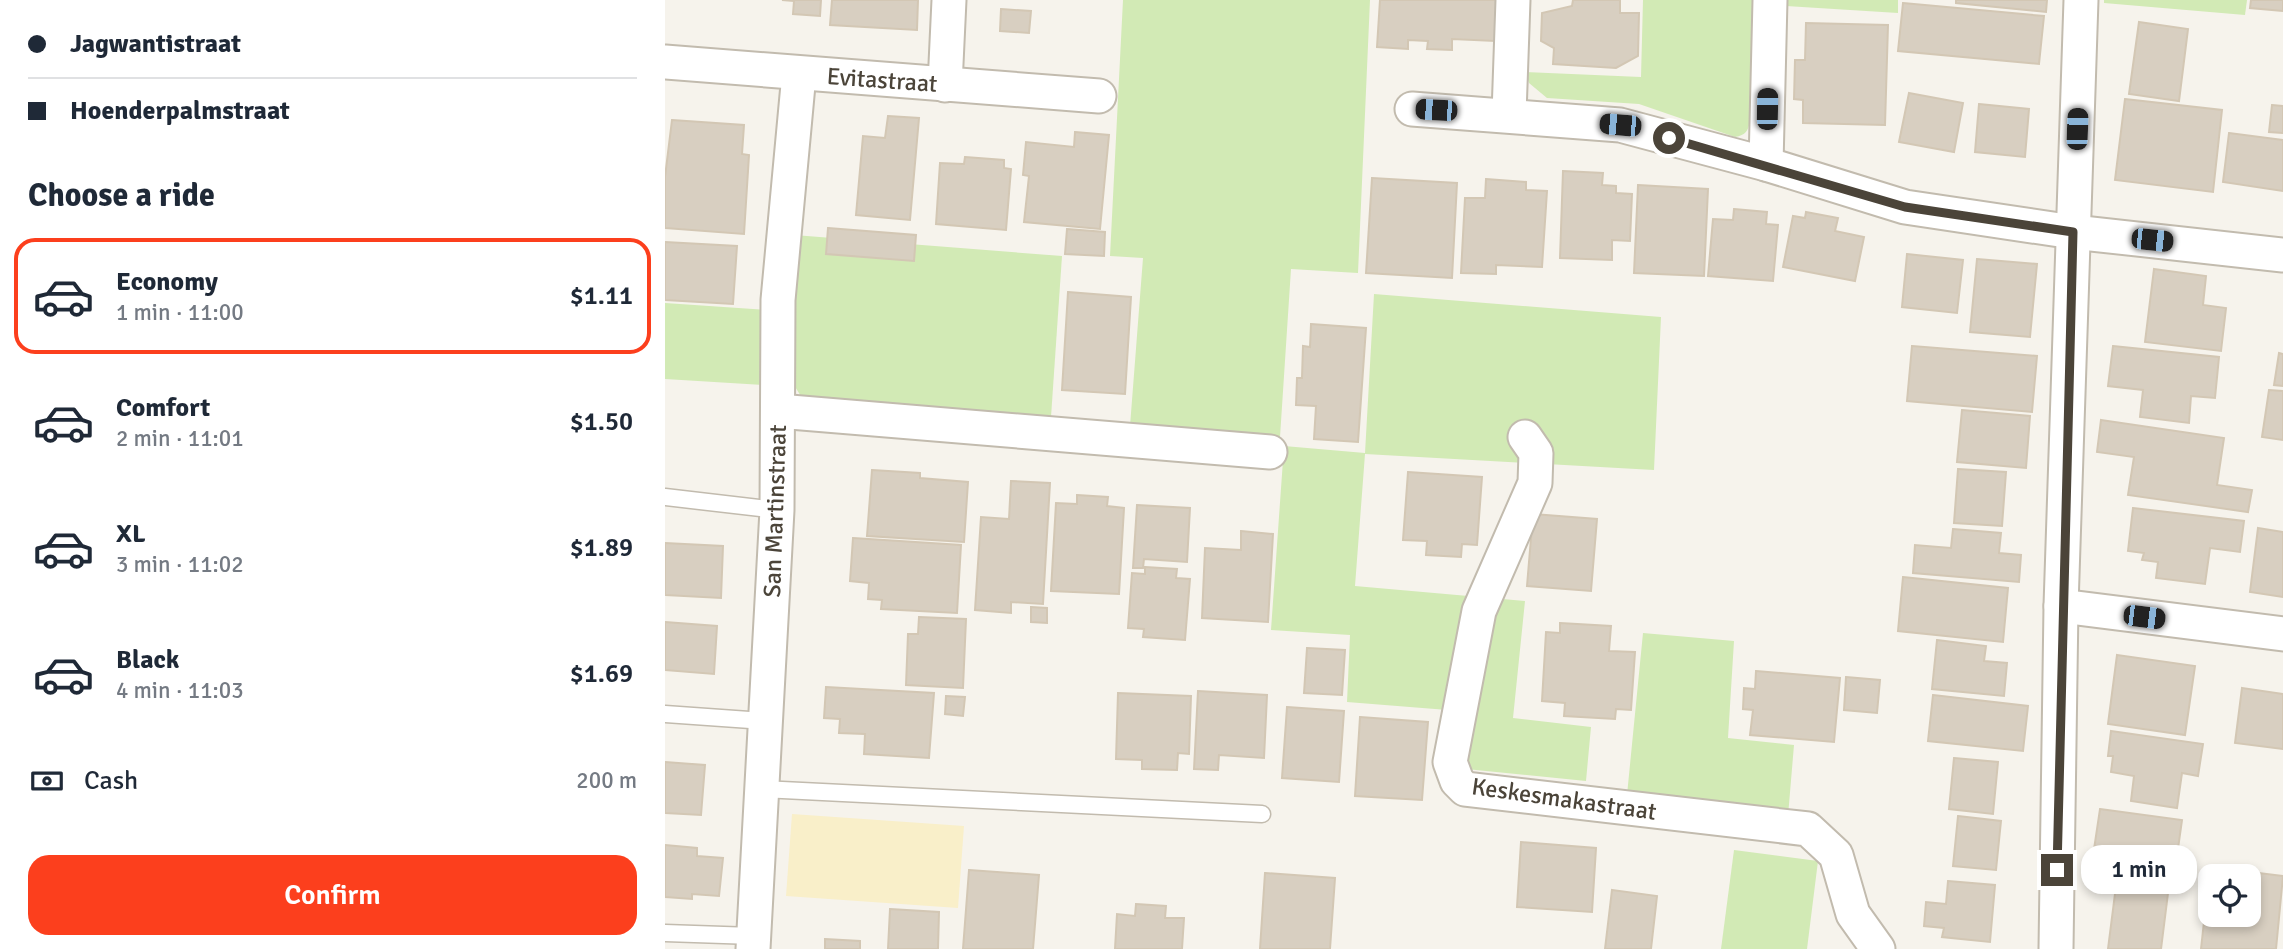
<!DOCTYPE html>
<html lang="en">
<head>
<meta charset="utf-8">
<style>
	body { margin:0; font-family:Signika,sans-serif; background:#f6f6f7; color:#1f2937; height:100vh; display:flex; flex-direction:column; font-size:26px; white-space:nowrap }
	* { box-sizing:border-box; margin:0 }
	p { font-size:23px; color:#747a83 }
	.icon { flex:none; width:38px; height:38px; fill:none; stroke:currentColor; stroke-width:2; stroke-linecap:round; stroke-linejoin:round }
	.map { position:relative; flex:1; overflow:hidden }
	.panel { display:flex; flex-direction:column; background:#fff; width:665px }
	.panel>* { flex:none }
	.top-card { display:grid; align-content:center; height:154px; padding:0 28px; background:#fff }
	.fabs { position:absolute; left:1533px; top:864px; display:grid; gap:14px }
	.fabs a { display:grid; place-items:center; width:63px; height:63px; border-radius:14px; background:#fff; box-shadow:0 4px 10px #0003; font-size:35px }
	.end { position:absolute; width:32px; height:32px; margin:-16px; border:9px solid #4b4439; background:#fff; box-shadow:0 0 0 4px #fff }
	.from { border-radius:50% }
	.bubble { position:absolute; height:49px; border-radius:21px; background:#fff; box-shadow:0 4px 10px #0003; font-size:23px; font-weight:600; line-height:49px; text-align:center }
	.car { position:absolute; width:21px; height:42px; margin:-21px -10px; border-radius:9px; box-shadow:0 0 5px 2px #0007; background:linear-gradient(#222 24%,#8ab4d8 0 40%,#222 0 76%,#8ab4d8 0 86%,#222 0) }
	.top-card b { display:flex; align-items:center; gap:24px; height:66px; font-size:26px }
	.top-card b+b { border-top:2px solid #e0e1e3 }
	.top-card i { width:18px; height:18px; background:#1f2937 }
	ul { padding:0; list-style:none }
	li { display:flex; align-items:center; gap:21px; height:116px; margin:0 14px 10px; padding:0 14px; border:4px solid transparent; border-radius:21px }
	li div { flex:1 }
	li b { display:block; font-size:26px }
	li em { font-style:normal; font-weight:600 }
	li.active { border-color:#fc3f1d }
	li>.icon { width:63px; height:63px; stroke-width:1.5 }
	h2 { padding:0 28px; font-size:32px; line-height:84px }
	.pay { display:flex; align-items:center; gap:18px; height:77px; padding:0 28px; font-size:26px }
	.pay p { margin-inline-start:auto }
	.button { display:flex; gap:14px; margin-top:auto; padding:14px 28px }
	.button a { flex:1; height:80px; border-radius:21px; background:#fc3f1d; color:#fff; font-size:28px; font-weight:600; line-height:80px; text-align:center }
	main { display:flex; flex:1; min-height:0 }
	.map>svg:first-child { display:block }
</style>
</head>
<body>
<main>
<section class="panel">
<div class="top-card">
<b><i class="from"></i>Jagwantistraat</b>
<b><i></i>Hoenderpalmstraat</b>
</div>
<h2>Choose a ride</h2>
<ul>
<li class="active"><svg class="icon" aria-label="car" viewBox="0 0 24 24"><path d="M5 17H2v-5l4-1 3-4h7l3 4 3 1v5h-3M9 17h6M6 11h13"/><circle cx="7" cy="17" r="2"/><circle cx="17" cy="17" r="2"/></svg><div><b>Economy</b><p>1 min · 11:00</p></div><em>$1.11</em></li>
<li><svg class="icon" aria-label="car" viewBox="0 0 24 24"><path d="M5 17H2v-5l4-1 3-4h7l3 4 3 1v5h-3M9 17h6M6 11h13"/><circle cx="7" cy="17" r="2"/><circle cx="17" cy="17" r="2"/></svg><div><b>Comfort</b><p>2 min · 11:01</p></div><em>$1.50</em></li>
<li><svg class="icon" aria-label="car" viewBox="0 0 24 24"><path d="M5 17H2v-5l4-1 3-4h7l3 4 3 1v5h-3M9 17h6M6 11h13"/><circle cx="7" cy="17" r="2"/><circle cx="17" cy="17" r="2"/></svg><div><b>XL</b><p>3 min · 11:02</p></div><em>$1.89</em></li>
<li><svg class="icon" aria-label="car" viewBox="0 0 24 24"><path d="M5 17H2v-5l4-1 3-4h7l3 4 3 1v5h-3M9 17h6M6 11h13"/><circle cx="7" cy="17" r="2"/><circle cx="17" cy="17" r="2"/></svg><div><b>Black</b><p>4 min · 11:03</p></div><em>$1.69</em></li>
</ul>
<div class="pay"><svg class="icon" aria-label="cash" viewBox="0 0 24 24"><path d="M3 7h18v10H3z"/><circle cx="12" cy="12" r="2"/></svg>Cash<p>200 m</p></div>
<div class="button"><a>Confirm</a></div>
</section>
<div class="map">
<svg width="1618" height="949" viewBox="0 0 1618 949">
	<rect width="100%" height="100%" fill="#f6f3ec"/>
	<g fill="#d2eab5">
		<polygon points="458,0 705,0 693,273 626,269 615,437 465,426 478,258 445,256"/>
		<path d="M978,0h110l-3,121c-2,10 -4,14 -15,16l-96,-33 -92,-6 -18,-15 -4,-11 116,5z"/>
		<polygon points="1108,0 1233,0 1233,13 1107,5"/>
		<polygon points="1439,0 1582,0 1580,15 1439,3"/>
		<polygon points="129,235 397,256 386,417 139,401 127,382"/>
		<polygon points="709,294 996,317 989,470 700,454 690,586 860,601 848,718 926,727 921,781 791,768 795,711 682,702 685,635 606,630 619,446 700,453"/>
		<polygon points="0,303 101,310 98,385 0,379"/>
		<polygon points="978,633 1069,641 1063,738 1129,745 1123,816 962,795"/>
		<polygon points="1069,850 1153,861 1142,949 1056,949"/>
	</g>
	<polygon fill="#f9efc9" points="127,814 299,826 293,908 121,896"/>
	<g fill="#d8cfc1" stroke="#d3c7b4" stroke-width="2" fill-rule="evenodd">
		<polygon points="117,0 156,0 155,16 128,14 129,1"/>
		<polygon points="167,0 253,0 252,30 165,25"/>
		<polygon points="715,0 833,0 830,41 787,39 787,50 762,49 763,41 743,40 743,49 712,47"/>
		<polygon points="908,0 955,0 955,13 974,13 973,56 951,68 888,64 889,48 876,41 877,13 907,6"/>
		<polygon points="1291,0 1382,0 1381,12 1291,3"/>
		<polygon points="1586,0 1618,0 1618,11 1585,8"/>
		<polygon points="1238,3 1379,16 1374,64 1233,51"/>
		<polygon points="336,9 366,11 364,33 335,31"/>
		<polygon points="1474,22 1523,29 1514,101 1464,94"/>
		<polygon points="1141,23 1223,25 1220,125 1138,123 1138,100 1129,99 1130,60 1140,60"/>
		<polygon points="1244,93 1298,103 1289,152 1234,142"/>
		<polygon points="1460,99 1557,110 1548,192 1450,180"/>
		<polygon points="1314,104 1364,109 1360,157 1310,152"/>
		<polygon points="1607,105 1618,106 1618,133 1604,132"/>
		<polygon points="223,116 254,118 245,220 191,215 198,136 220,138"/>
		<polygon points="7,120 79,125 77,154 84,155 79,234 0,228 0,177"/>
		<polygon points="410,132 444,135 435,229 359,222 364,176 358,175 361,142 409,147"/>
		<polygon points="1564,133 1618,140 1618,191 1558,182"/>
		<polygon points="300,157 339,160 339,168 346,169 341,230 271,224 275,163 299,164"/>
		<polygon points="898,171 938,173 937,185 951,186 951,193 967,194 965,241 947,240 947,260 895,258"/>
		<polygon points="707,178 792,183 787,278 701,273"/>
		<polygon points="821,179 861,182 861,190 882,191 877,267 831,265 831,274 796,273 800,198 820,198"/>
		<polygon points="973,185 1043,189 1039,276 969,273"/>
		<polygon points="1069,209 1102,212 1101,224 1113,225 1108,281 1043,276 1048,219 1068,220"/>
		<polygon points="1141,212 1173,218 1170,231 1199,237 1190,281 1118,267 1128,216 1140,218"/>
		<polygon points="163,228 251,235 249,261 161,254"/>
		<polygon points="402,229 440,232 439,256 400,254"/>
		<polygon points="0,242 72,246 68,304 0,300"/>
		<polygon points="1242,254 1298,260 1292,313 1237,307"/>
		<polygon points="1312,259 1372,264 1365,337 1305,332"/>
		<polygon points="1489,269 1541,276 1538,305 1561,308 1556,351 1480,342"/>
		<polygon points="403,292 466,297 460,394 397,390"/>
		<polygon points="646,324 701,328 693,442 649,439 651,406 631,405 632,378 637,378 638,346 645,347"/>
		<polygon points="1247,346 1372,356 1367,412 1242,401"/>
		<polygon points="1448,346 1554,357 1550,398 1526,396 1524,423 1475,417 1478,390 1443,386"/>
		<polygon points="1614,353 1618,354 1618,386 1609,385"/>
		<polygon points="1604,390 1618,391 1618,440 1597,437"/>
		<polygon points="1297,410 1365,416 1361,468 1292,462"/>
		<polygon points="1436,420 1559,438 1552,485 1587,490 1583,512 1463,495 1469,457 1432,452"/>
		<polygon points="1293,469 1341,472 1337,526 1289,523"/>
		<polygon points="207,470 255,473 255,478 303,482 299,542 202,536"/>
		<polygon points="743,472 817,477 812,545 797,544 796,557 761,555 762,541 738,540"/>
		<polygon points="346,481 385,483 378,604 346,602 346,613 310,610 316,517 344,519"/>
		<polygon points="412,495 443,497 442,506 459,508 454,594 386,591 391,503 412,504"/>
		<polygon points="472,505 525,508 522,562 479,559 478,568 468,568"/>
		<polygon points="1468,508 1579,521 1575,552 1545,548 1540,584 1491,578 1493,562 1477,560 1479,553 1463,551"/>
		<polygon points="868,514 932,519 926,591 862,586"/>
		<polygon points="1593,528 1618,532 1618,597 1585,592"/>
		<polygon points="1288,529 1336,533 1334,553 1356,555 1354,582 1248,573 1250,545 1286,548"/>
		<polygon points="576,531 608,534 603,622 537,618 540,548 576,550"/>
		<polygon points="188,538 296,545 292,613 216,609 217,600 203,599 204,583 185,581"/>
		<polygon points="0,543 58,546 56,598 0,595"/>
		<polygon points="480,567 512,569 511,578 525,579 520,640 478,637 479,629 463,628 467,573 480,574"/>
		<polygon points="1238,577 1343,588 1338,642 1233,631"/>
		<polygon points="366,607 382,608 382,623 366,622"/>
		<polygon points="254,617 301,619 298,688 241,685 243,634 253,634"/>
		<polygon points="0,622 52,626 49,674 0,670"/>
		<polygon points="895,623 946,626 944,651 970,652 966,710 951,709 950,719 899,716 900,703 877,701 881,632 895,633"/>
		<polygon points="1272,640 1321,646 1319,661 1342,663 1339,696 1267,689"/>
		<polygon points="642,648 680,650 677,695 639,693"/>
		<polygon points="1452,655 1530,666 1520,735 1443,724"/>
		<polygon points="1091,671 1175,678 1169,742 1085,735 1088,710 1078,709 1079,688 1090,689"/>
		<polygon points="1181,677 1215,680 1212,713 1179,710"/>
		<polygon points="161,687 269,693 264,758 199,754 200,734 174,733 175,719 159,718"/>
		<polygon points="1577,688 1618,694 1618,749 1570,743"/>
		<polygon points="533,691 602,695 599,758 554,755 553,770 529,769"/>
		<polygon points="453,693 526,696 524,754 513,753 512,770 477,769 477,760 451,759"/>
		<polygon points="1268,695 1363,706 1358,751 1263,741"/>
		<polygon points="281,696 300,697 298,716 280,714"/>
		<polygon points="622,707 679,711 674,782 617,778"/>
		<polygon points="695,717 763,722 757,800 690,796"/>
		<polygon points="1446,731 1538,744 1533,776 1517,773 1512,808 1466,801 1469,776 1446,772 1448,756 1443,756"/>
		<polygon points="1289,758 1333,762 1328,814 1284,809"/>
		<polygon points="0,762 40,765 36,815 0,813"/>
		<polygon points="1435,809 1517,820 1511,863 1503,862 1500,886 1425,876"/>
		<polygon points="1293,816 1336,821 1331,870 1288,866"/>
		<polygon points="856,842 931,848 927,912 852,907"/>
		<polygon points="0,845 32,848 32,856 58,858 54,896 27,894 27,899 0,897"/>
		<path d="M1545,867l73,9 -7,73h-75zM1545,877h39v38h-39z"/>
		<polygon points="304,870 374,875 368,949 298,949"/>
		<polygon points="600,873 670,878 665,949 595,949"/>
		<polygon points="1283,881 1330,885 1325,942 1277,937 1279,928 1259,926 1261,902 1281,904"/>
		<polygon points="1451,886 1503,893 1496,949 1443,949"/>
		<polygon points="947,890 992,896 986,949 940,949"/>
		<polygon points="471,904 501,906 500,918 519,918 517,949 450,949 452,914 470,916"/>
		<polygon points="225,909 274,912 273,949 223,949"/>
		<polygon points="160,939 195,941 195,949 160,949"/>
	</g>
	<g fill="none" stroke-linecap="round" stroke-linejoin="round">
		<g stroke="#c2bbae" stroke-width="19">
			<g id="lane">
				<polyline points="0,497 112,510"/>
				<polyline points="0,714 100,721"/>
				<polyline points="97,789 597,814"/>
				<polyline points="0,933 88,936"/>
			</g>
		</g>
		<g stroke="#c2bbae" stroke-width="37">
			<g id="street">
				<polyline points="0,62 434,96"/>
				<polyline points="280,85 284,0"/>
				<polyline points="747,109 955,125 1101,164 1240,207 1408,232 1618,255"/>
				<polyline points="844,114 848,0"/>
				<polyline points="1101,164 1105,0"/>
				<polyline points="113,411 605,452"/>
				<polyline points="860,437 871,453 870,483 814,611 785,762 792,781 800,789 1143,829 1171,855 1188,914 1213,949"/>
				<polyline points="1396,606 1618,634"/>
				<polyline points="88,949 112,510 113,300 134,74"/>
				<polyline points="1391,949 1396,606 1416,0"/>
			</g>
		</g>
		<use href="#lane" stroke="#fff" stroke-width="16"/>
		<use href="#street" stroke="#fff" stroke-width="33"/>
	</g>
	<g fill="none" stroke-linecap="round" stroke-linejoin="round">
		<polyline stroke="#4b4439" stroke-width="9" points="1004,138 1240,207 1408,232 1392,870"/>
	</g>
	<g text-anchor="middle" stroke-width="6" stroke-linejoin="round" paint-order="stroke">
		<g font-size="24" fill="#4b4439" stroke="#fff">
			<text transform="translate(217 80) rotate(4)" y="8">Evitastraat</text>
			<text transform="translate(110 511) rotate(-88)" y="8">San Martinstraat</text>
			<text transform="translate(899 799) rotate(8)" y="8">Keskesmakastraat</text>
		</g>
	</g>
</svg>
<div class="fabs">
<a><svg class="icon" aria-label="locate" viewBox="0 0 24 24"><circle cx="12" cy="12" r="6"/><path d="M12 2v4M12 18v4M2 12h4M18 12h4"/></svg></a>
</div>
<i class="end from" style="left:1004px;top:138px"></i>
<i class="end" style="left:1392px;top:870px"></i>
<div class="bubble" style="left:1416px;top:845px;width:116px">1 min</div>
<i class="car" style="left:1102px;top:109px;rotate:1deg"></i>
<i class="car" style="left:771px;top:110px;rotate:273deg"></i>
<i class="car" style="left:955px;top:125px;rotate:275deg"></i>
<i class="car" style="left:1412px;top:129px;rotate:2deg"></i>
<i class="car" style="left:1487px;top:240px;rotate:96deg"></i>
<i class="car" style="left:1479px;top:617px;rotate:97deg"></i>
</div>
</main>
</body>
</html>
